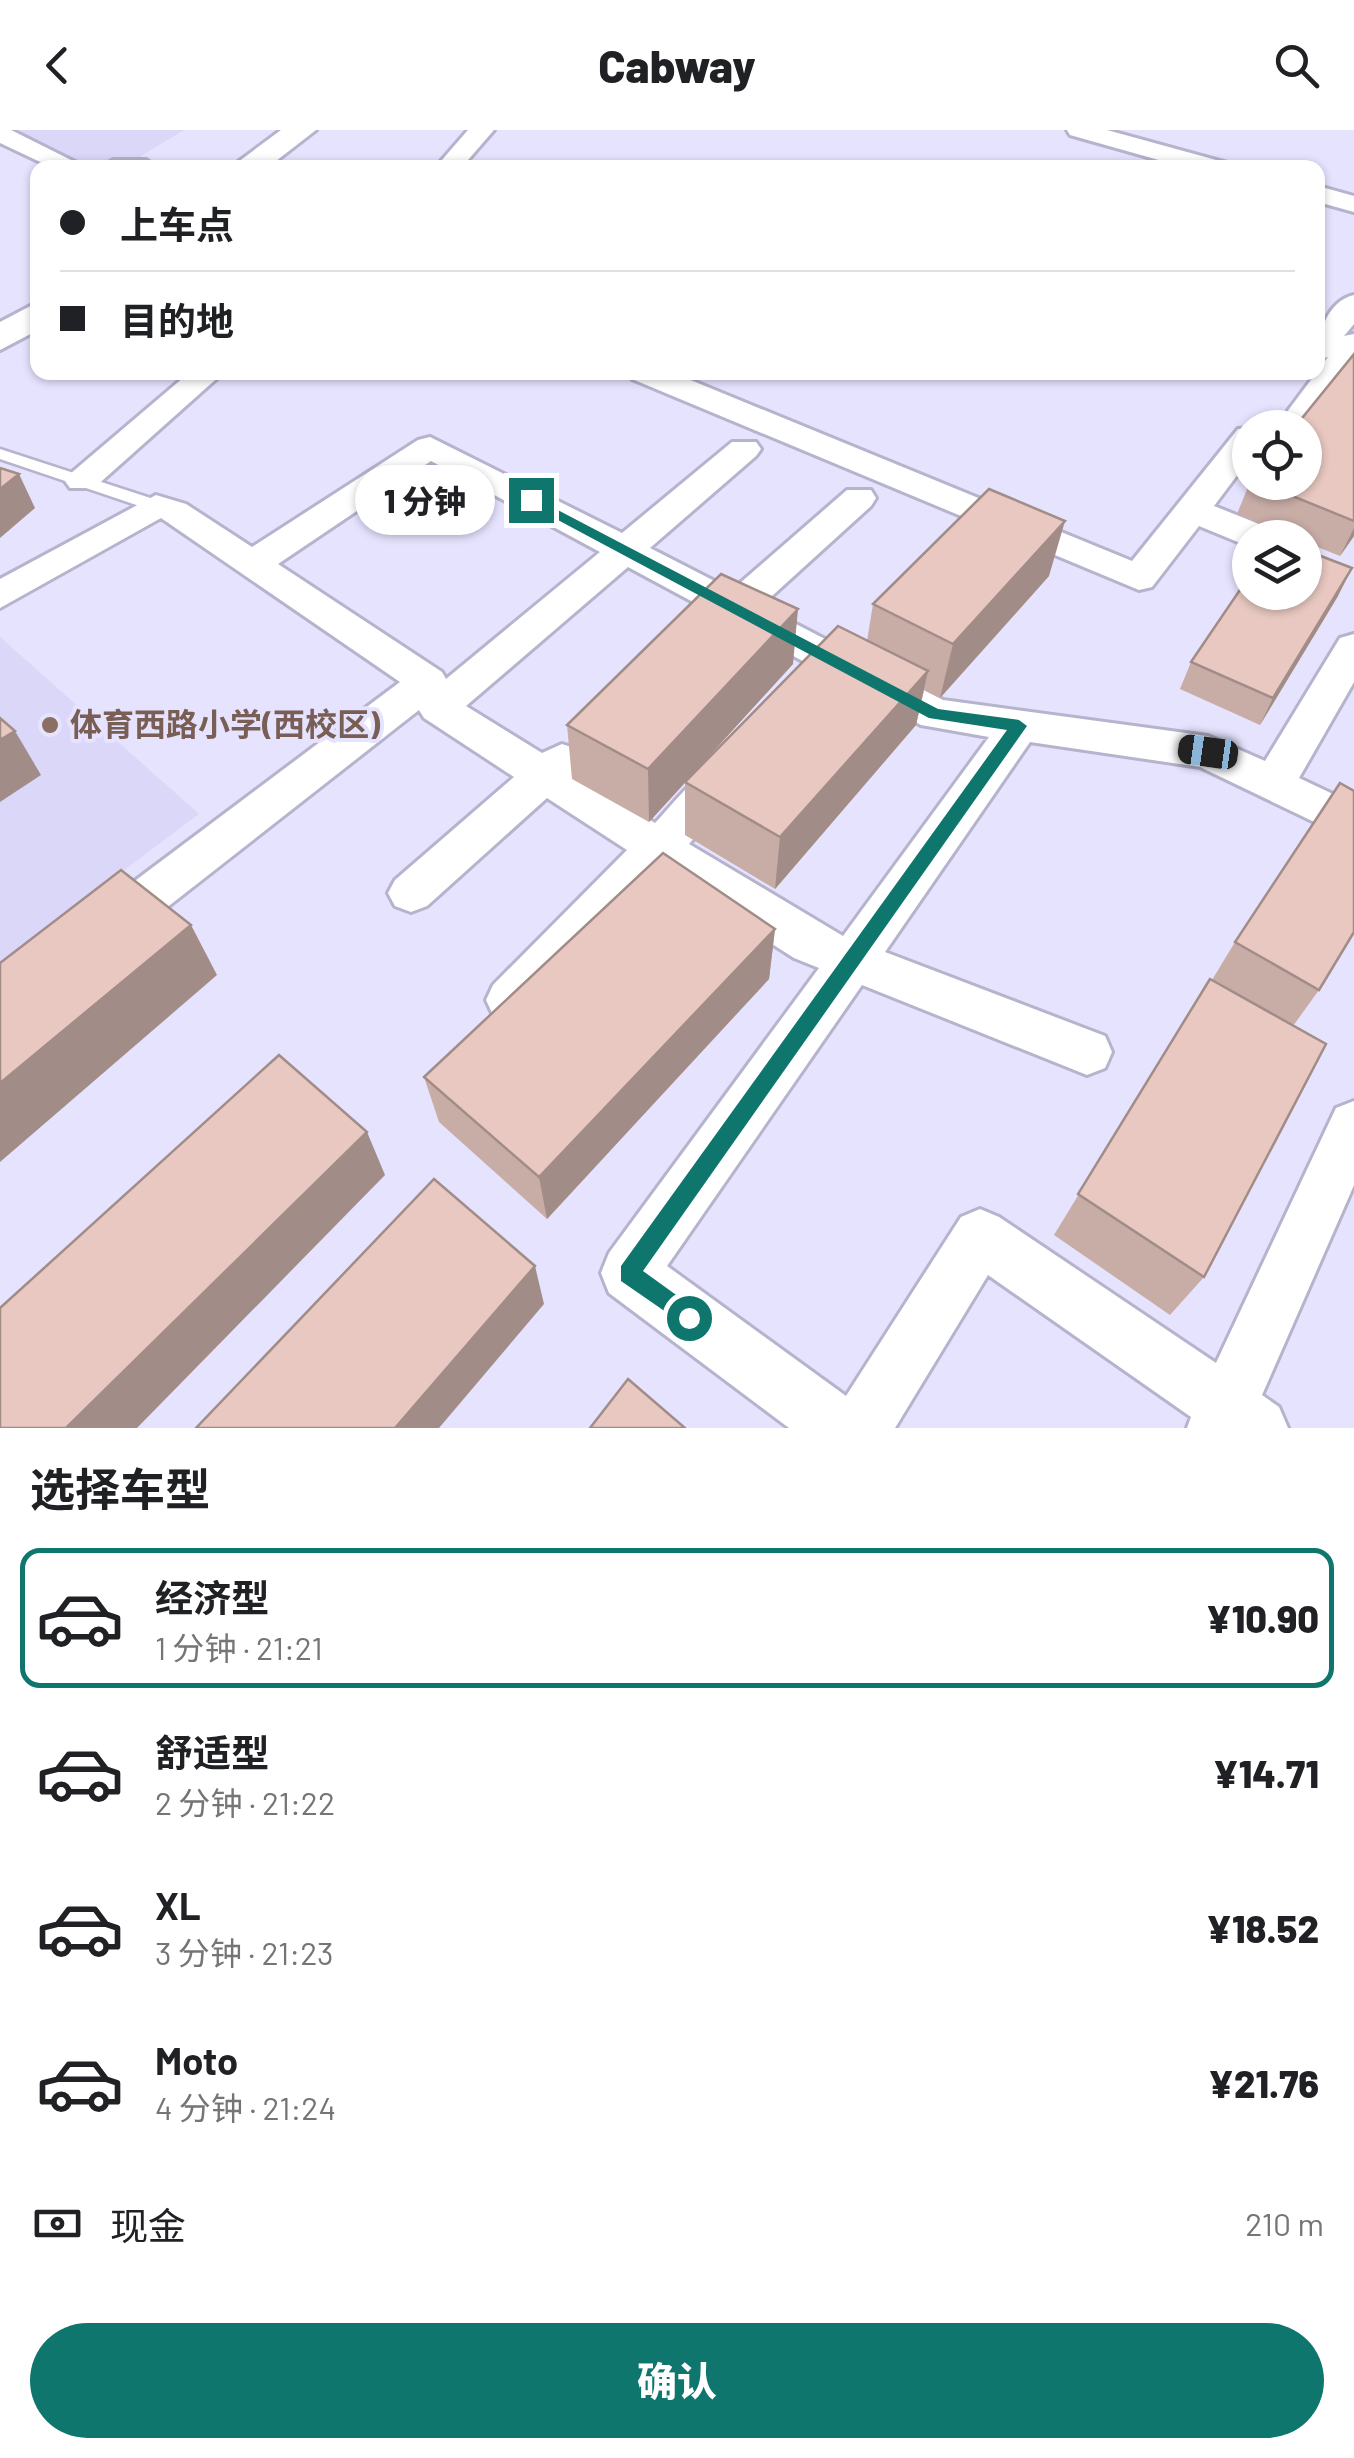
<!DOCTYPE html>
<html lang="zh">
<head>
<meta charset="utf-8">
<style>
	body { margin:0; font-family:Barlow,"Noto Sans SC",sans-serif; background:#f2f2f2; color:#202124; height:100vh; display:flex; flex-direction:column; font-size:38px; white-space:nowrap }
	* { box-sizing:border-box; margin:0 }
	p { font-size:32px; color:#757577 }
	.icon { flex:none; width:55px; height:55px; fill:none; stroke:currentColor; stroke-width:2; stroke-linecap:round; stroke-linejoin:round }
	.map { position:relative; height:1298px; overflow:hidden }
	.details { display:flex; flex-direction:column; background:#fff; flex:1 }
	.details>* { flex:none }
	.hud { position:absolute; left:30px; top:30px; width:1295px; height:220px; border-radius:20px; box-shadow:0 2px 8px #0004; display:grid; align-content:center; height:220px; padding:0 30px; background:#fff }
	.fabs { position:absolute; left:1232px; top:280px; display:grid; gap:20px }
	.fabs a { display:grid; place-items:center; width:90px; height:90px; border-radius:50%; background:#fff; box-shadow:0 2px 8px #0004; font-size:50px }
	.end { position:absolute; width:45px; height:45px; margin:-22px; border:12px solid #0f766e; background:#fff; box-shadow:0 0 0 5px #fff }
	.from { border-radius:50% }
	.bubble { position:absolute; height:70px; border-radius:35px; background:#fff; box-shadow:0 2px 8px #0004; font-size:32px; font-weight:800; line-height:70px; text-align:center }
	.car { position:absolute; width:30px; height:60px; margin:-30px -15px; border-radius:12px; box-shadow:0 0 8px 2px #0007; background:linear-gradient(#222 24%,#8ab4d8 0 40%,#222 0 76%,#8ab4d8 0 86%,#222 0) }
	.hud b { display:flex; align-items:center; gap:35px; height:95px; font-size:38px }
	.hud b+b { border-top:2px solid #e0e0e0 }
	.hud i { width:25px; height:25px; background:#202124 }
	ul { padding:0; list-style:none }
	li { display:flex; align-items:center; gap:30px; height:140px; margin:0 20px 15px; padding:0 10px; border:5px solid transparent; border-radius:20px }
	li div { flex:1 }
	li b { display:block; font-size:38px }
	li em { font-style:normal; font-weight:800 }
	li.current { border-color:#0f766e }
	li>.icon { width:90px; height:90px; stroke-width:1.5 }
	h2 { padding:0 30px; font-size:45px; line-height:120px }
	.pay { display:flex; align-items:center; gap:25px; height:110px; padding:0 30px; font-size:38px }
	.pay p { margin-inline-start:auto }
	.button { display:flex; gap:20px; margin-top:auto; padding:20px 30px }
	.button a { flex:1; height:115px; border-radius:60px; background:#0f766e; color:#fff; font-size:40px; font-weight:800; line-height:115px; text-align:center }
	header { display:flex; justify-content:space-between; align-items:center; height:130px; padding:0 30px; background:#fff; font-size:45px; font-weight:800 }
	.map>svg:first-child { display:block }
</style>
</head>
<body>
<header><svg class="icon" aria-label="back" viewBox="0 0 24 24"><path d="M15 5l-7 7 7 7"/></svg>Cabway<svg class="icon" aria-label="search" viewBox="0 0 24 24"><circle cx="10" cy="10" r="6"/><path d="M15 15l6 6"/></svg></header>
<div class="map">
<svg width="1354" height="1298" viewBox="0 0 1354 1298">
	<rect width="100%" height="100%" fill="#e6e3ff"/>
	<g fill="#dbd7f9">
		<polygon points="8,0 184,0 138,28 91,36"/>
		<polygon points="0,507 199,684 0,833"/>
	</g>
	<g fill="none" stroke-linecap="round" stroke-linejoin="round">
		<g stroke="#b6b3cd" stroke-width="5">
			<polygon id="service" points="0,319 175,376 177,380 175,384 163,384 0,329"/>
		</g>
		<g stroke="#b6b3cd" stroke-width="6">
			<g id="minor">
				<polygon points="0,0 11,0 87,38 53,38 0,13"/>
				<polygon points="468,0 494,0 461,38 435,38"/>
				<polygon points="1067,0 1107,0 1227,33 1230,38 1187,38 1070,5"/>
				<polygon points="113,30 146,30 158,38 101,38"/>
				<polygon points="1318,56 1354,66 1354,82 1318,72"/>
				<path d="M1354,165v29l-10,12 10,-2v30l-49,68v-4h-30l53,-71 -10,2c0,-25 8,-57 36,-64z"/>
				<polygon points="190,242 224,242 94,358 70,358 65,351 70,344"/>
				<polygon points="628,242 671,242 1132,431 1238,299 1256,298 1250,298 1250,328 1214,376 1274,400 1279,408 1250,408 1250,417 1199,396 1152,457 1139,460 632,249"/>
				<path d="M430,307l192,96 110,-91h24l5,7 -5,7 -106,92 82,42 115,-100h24l5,8 -5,8 -110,100 182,94 265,36 57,25 75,-123 14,-4v48l-55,96 55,26v37l-154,-74 -170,-25 -145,210 220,84 7,16 -7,16 -18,7 -225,-90 -195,281 179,130 115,-179 19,-8 19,8 217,146 120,-255 18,-7v84l-92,210 17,12 9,21h-101l4,-11 -203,-142 -93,153h-106l-180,-135 -8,-20 8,-20 210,-285 -25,-10 -132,-85 -135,142 -17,6 -17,-6 -7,-15 7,-15 134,-135 -80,-52 -120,108 -16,6 -16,-6 -7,-13 7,-13 119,-103 -90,-59 -5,-8 -295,231 -16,6 -16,-6 -7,-14 7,-14 308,-231 -239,-164 -161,90v-29l156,-84 30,9 66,43 166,-107zM431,331l169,91 -154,127 -4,-7 -164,-108zM628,437l80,43 -10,14 5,9 14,4 21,-11 183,99 68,12 -146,199 -154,-92 57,-65 -6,-12c-35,-11 -62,33 -85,56l-80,-50 8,-13 -6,-11 -15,-5 -20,9 -76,-47z"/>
			</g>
		</g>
		<g stroke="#b6b3cd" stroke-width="6">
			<g id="tertiary">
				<polygon points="281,0 316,0 267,38 230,38"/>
				<polygon points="38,172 38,200 0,220 0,192"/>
			</g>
		</g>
		<use href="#service" fill="#fff" fill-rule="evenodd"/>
		<use href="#minor" fill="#fff" fill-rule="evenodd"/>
		<use href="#tertiary" fill="#fff" fill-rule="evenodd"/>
	</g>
	<g fill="#c8aca6">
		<polygon points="1354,224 1354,406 1340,426 1305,412 1305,408 1293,408 1237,384 1250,352 1305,352"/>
		<polygon points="1049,446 940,568 924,560 916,595 775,759 685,705 685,653 649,692 572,649 567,595 793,534 689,648 867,511 873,474"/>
		<polygon points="1338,466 1260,595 1180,559 1191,532"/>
		<polygon points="775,799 769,849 547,1089 439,992 424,947"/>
		<polygon points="1235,812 1319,860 1293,896 1204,1147 1170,1185 1054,1105 1210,849 1212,850"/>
	</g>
	<g fill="#a28c87">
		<polygon points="19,344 35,378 0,408 0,359"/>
		<polygon points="1065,391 1049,446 940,568 953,514"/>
		<polygon points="1354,398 1354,406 1340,426"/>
		<polygon points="1352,438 1338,466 1260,595 1273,568"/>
		<polygon points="798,479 793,534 649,692 648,639"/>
		<polygon points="928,541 916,595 775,759 780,707"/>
		<polygon points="15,601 41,645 0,672 0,610"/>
		<polygon points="191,795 217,845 0,1032 0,953"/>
		<polygon points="775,799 769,849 547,1089 539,1047"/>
		<polygon points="367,1002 385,1045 137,1298 66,1298"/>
		<polygon points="535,1136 544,1174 439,1298 395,1298"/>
	</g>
	<g fill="#e8c8c1" stroke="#a28c87" stroke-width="2.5">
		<polygon points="1354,224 1354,391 1258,352 1305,352 1305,298 1294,298"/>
		<polygon points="0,338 19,344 0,359"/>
		<polygon points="989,359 1065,391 953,514 873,474"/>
		<polygon points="1305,420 1352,438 1273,568 1191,532 1250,445 1250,462 1305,462"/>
		<polygon points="721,444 798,479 648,639 567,595"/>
		<polygon points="838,496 928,541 780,707 685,652"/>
		<polygon points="0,588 15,601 0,610"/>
		<polygon points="1340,653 1354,661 1354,802 1319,860 1235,812"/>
		<polygon points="663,723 775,799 539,1047 424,947"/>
		<polygon points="121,740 191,795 0,953 0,833"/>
		<polygon points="1210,849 1326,914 1204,1147 1078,1064"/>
		<polygon points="279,925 367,1002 66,1298 0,1298 0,1178"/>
		<polygon points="434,1049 535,1136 395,1298 196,1298"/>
		<polygon points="628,1249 685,1298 590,1298"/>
	</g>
	<polygon fill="#0f766e" points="531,366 938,579 1019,590 1027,596 643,1141 697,1180 700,1188 689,1198 621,1151 621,1136 1007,600 929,588 526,373"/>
	<circle fill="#8d6e63" stroke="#e6e3ff" stroke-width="4" cx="50" cy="595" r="10"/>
	<g text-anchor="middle" stroke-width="8" stroke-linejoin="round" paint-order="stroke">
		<g font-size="32" font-weight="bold" fill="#785e54" stroke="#e6e3ff" text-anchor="start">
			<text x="70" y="606">体育西路小学(西校区)</text>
		</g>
	</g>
</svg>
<div class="fabs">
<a><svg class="icon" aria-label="locate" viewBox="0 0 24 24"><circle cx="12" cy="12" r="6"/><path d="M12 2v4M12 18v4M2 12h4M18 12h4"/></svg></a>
<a><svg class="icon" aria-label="layers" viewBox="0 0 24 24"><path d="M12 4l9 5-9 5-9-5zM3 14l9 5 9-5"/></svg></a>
</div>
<i class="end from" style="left:689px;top:1188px"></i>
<i class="end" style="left:531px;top:370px"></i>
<div class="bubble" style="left:355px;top:335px;width:140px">1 分钟</div>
<i class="car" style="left:1208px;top:622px;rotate:278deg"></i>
<div class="hud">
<b><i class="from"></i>上车点</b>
<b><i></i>目的地</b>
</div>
</div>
<section class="details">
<h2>选择车型</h2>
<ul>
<li class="current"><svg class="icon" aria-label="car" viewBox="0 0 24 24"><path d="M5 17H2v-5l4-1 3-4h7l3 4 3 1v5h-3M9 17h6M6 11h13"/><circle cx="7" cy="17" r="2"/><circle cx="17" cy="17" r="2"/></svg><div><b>经济型</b><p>1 分钟 · 21:21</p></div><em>¥10.90</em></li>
<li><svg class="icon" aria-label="car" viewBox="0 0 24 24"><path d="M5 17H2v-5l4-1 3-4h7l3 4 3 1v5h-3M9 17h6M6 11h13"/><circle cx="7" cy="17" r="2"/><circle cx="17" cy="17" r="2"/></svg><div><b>舒适型</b><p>2 分钟 · 21:22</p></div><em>¥14.71</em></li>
<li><svg class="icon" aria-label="car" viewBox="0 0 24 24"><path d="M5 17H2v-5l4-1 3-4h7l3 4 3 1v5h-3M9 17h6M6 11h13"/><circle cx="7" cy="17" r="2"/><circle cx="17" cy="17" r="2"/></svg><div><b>XL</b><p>3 分钟 · 21:23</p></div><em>¥18.52</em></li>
<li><svg class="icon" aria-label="car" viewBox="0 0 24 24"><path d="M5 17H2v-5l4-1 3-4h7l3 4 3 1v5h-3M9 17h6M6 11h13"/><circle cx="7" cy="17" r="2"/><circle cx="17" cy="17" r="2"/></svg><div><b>Moto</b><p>4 分钟 · 21:24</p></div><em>¥21.76</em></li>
</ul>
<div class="pay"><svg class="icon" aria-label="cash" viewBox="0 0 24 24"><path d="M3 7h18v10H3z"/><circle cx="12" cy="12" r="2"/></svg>现金<p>210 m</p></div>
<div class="button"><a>确认</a></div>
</section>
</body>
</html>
